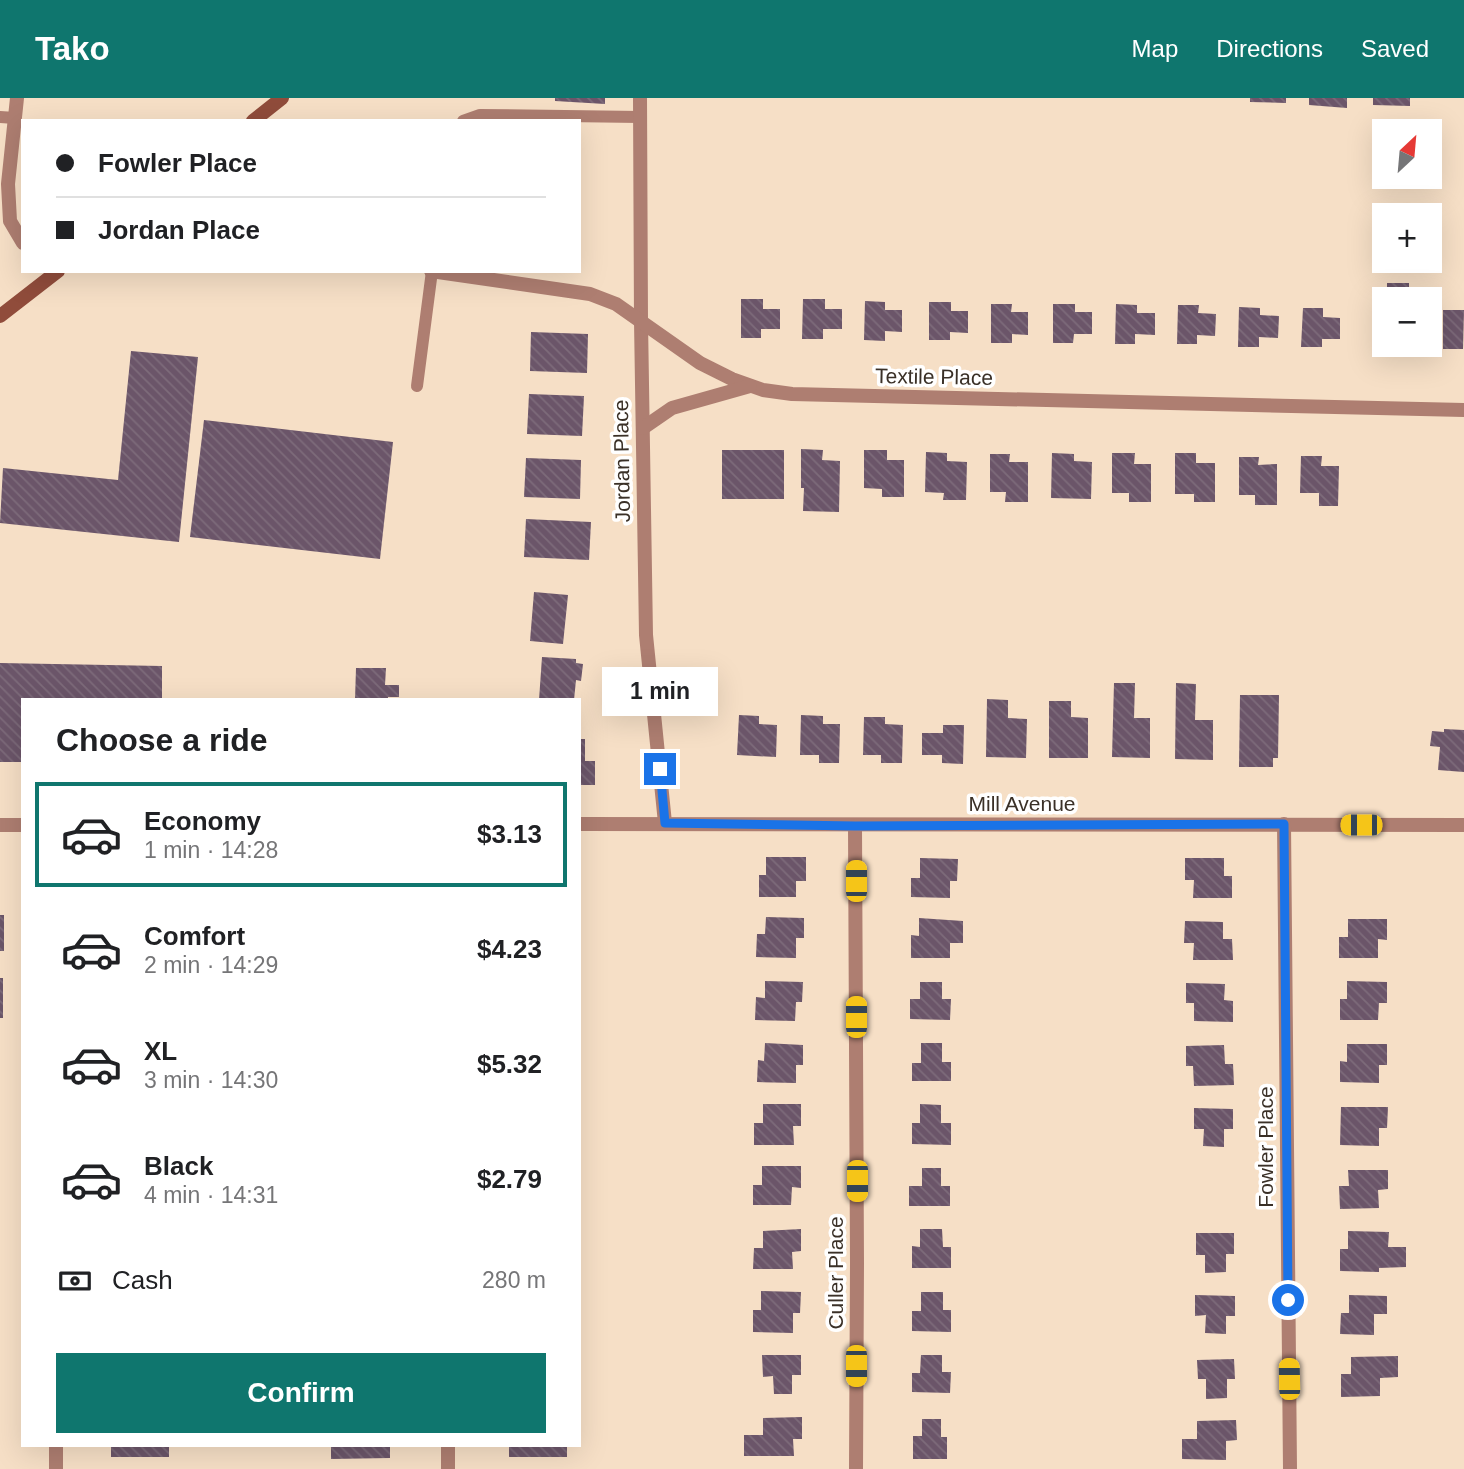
<!DOCTYPE html>
<html lang="en">
<head>
<meta charset="utf-8">
<style>
	body { margin:0; font-family:Arial,sans-serif; background:#f6f6f6; color:#202124; height:100vh; display:flex; flex-direction:column; font-size:26px; white-space:nowrap }
	* { box-sizing:border-box; margin:0 }
	p { font-size:23px; color:#757577 }
	.icon { flex:none; width:38px; height:38px; fill:none; stroke:currentColor; stroke-width:2; stroke-linecap:round; stroke-linejoin:round }
	.map { position:relative; flex:1; overflow:hidden }
	.panel { position:absolute; left:21px; top:600px; width:560px; height:749px; display:flex; flex-direction:column; background:#fff; border-radius:0px; box-shadow:0 7px 28px #0002 }
	.panel>* { flex:none }
	.guide { position:absolute; left:21px; top:21px; width:560px; height:154px; border-radius:0px; box-shadow:0 7px 28px #0002; display:grid; align-content:center; height:154px; padding:0 35px; background:#fff }
	.needle { width:46px; rotate:26deg }
	.controls { position:absolute; left:1372px; top:21px; display:grid; gap:14px }
	.controls a { display:grid; place-items:center; width:70px; height:70px; border-radius:0px; background:#fff; box-shadow:0 7px 28px #0002; font-size:35px }
	.end { position:absolute; width:32px; height:32px; margin:-16px; border:9px solid #1a73e8; background:#fff; box-shadow:0 0 0 4px #fff }
	.from { border-radius:50% }
	.bubble { position:absolute; height:49px; border-radius:0px; background:#fff; box-shadow:0 7px 28px #0002; font-size:23px; font-weight:800; line-height:49px; text-align:center }
	.car { position:absolute; width:21px; height:42px; margin:-21px -10px; border-radius:9px; box-shadow:0 0 5px 2px #0007; background:linear-gradient(#f5c518 24%,#345 0 40%,#f5c518 0 76%,#345 0 86%,#f5c518 0) }
	.guide b { display:flex; align-items:center; gap:24px; height:66px; font-size:26px }
	.guide b+b { border-top:2px solid #e0e0e0 }
	.guide i { width:18px; height:18px; background:#202124 }
	ul { padding:0; list-style:none }
	li { display:flex; align-items:center; gap:21px; height:105px; margin:0 14px 10px; padding:0 21px; border:4px solid transparent; border-radius:0px }
	li div { flex:1 }
	li b { display:block; font-size:26px }
	li em { font-style:normal; font-weight:800 }
	li.current { border-color:#0f766e }
	li>.icon { width:63px; height:63px; stroke-width:1.5 }
	h2 { padding:0 35px; font-size:32px; line-height:84px }
	.pay { display:flex; align-items:center; gap:18px; height:77px; padding:0 35px; font-size:26px }
	.pay p { margin-inline-start:auto }
	.button { display:flex; gap:14px; margin-top:auto; padding:14px 35px }
	.button a { flex:1; height:80px; border-radius:0px; background:#0f766e; color:#fff; font-size:28px; font-weight:800; line-height:80px; text-align:center }
	header { display:flex; align-items:center; gap:42px; box-sizing:border-box; height:98px; padding:0 35px; background:#0f766e; color:#fff }
	header strong { font-size:33px }
	nav { display:flex; gap:38px; margin-inline-start:auto; font-size:24px }
	.map>svg:first-child { display:block }
</style>
</head>
<body>
<header>
<strong>Tako</strong>
<nav><a>Map</a><a>Directions</a><a>Saved</a></nav>
</header>
<div class="map">
<svg width="1464" height="1371" viewBox="0 0 1464 1371">
	<defs>
		<pattern id="building-back-hatch" width="6" height="6" patternUnits="userSpaceOnUse" patternTransform="scale(1.75)"><rect width="6" height="6" fill="#6b5569"/><path d="M-1 5l2 2M0 0l6 6M5-1l2 2" fill="none" stroke="#7d6b7a"/></pattern>
	</defs>
	<rect width="100%" height="100%" fill="#f6dfc6"/>
	<g fill="url(#building-back-hatch)">
		<polygon points="555,0 605,0 605,6 555,3"/>
		<polygon points="1250,0 1286,0 1286,5 1250,4"/>
		<polygon points="1309,0 1347,0 1347,10 1309,7"/>
		<polygon points="1373,0 1410,0 1410,8 1373,7"/>
		<rect x="1387" y="185" width="22" height="16"/>
		<polygon points="741,201 763,201 763,211 780,211 780,231 761,231 761,240 741,240"/>
		<polygon points="803,201 825,201 825,211 842,211 842,231 823,231 823,241 802,241"/>
		<polygon points="865,203 885,204 885,212 902,212 902,234 885,233 885,243 864,242"/>
		<polygon points="929,204 951,204 951,213 968,213 968,235 950,234 950,242 929,242"/>
		<polygon points="991,206 1012,206 1011,214 1028,214 1028,237 1012,236 1012,245 991,245"/>
		<polygon points="1053,206 1075,206 1075,214 1092,214 1092,236 1074,236 1073,245 1053,245"/>
		<polygon points="1116,206 1137,207 1137,215 1155,215 1155,237 1135,236 1135,246 1115,246"/>
		<polygon points="1178,207 1199,207 1198,215 1216,216 1215,238 1197,237 1197,246 1177,246"/>
		<polygon points="1239,209 1260,210 1260,217 1279,218 1278,240 1259,239 1259,249 1238,249"/>
		<polygon points="1303,210 1323,210 1323,219 1340,220 1340,241 1322,241 1322,249 1301,249"/>
		<polygon points="1443,212 1464,212 1463,251 1443,251"/>
		<polygon points="1374,221 1384,222 1384,243 1373,243"/>
		<polygon points="531,234 588,236 587,275 530,273"/>
		<polygon points="131,253 198,259 179,444 0,425 3,370 118,382"/>
		<polygon points="529,296 584,298 582,338 527,336"/>
		<polygon points="204,322 393,344 380,461 190,439"/>
		<polygon points="801,351 823,352 822,362 840,363 839,414 803,413 804,390 801,390"/>
		<rect x="722" y="352" width="62" height="49"/>
		<polygon points="864,352 887,352 887,362 904,362 904,399 882,399 882,391 864,390"/>
		<polygon points="926,354 947,355 947,363 967,364 966,402 943,402 944,395 925,394"/>
		<polygon points="1052,355 1074,356 1074,363 1092,364 1091,401 1051,400"/>
		<polygon points="1112,355 1135,355 1134,366 1151,366 1151,404 1129,404 1129,395 1112,395"/>
		<polygon points="1175,355 1196,355 1196,365 1215,365 1215,404 1194,404 1194,396 1175,396"/>
		<polygon points="990,356 1010,356 1009,364 1028,364 1028,404 1005,404 1006,394 990,394"/>
		<polygon points="1301,358 1322,358 1321,368 1339,368 1338,408 1319,408 1319,395 1300,395"/>
		<polygon points="1239,359 1259,359 1258,367 1277,366 1277,407 1255,407 1255,397 1239,397"/>
		<polygon points="526,360 581,362 580,401 524,399"/>
		<polygon points="526,421 591,424 589,462 524,459"/>
		<polygon points="534,494 568,497 563,546 530,543"/>
		<polygon points="542,559 576,561 576,565 583,566 581,583 576,582 574,602 539,602"/>
		<polygon points="0,565 162,568 162,602 23,602 23,664 0,664"/>
		<polygon points="356,570 386,570 385,587 399,587 399,599 388,599 388,602 355,602"/>
		<polygon points="1114,585 1135,585 1134,620 1150,620 1150,660 1112,659"/>
		<polygon points="1176,585 1196,586 1195,622 1213,622 1213,662 1175,661"/>
		<polygon points="1240,597 1279,597 1278,660 1273,660 1273,669 1239,669"/>
		<polygon points="987,601 1008,602 1008,620 1027,621 1026,660 986,659"/>
		<polygon points="1049,603 1071,603 1071,619 1088,620 1088,660 1049,660"/>
		<polygon points="739,617 759,618 759,626 777,627 776,659 737,657"/>
		<polygon points="801,617 823,618 823,626 840,626 839,665 819,665 819,657 800,657"/>
		<polygon points="864,619 885,619 885,626 903,627 902,665 881,665 881,657 863,657"/>
		<polygon points="943,627 964,627 963,666 942,665 942,657 922,657 922,635 943,635"/>
		<polygon points="1444,631 1464,632 1464,674 1438,672 1440,649 1430,648 1432,633 1444,634"/>
		<polygon points="579,641 585,641 585,663 595,663 595,687 579,687"/>
		<polygon points="766,759 806,759 806,783 796,783 796,799 759,799 759,777 766,777"/>
		<polygon points="920,760 958,761 957,783 950,783 950,800 911,799 911,780 920,780"/>
		<polygon points="1185,760 1224,760 1224,778 1232,778 1232,800 1193,800 1194,782 1185,782"/>
		<rect x="0" y="817" width="4" height="36"/>
		<polygon points="766,819 804,820 804,840 796,840 796,860 756,859 757,836 765,836"/>
		<polygon points="919,820 963,823 963,845 950,845 950,860 911,860 911,837 919,838"/>
		<polygon points="1348,821 1387,821 1387,842 1378,841 1378,860 1339,860 1339,839 1348,839"/>
		<polygon points="1185,823 1223,824 1223,841 1232,841 1233,862 1193,862 1194,845 1184,845"/>
		<rect x="0" y="880" width="3" height="40"/>
		<polygon points="765,883 803,884 802,904 796,904 795,923 755,922 756,899 765,900"/>
		<polygon points="1347,883 1387,884 1387,905 1379,905 1378,922 1340,922 1340,901 1347,901"/>
		<polygon points="920,884 942,884 942,901 951,901 950,922 910,921 910,901 920,901"/>
		<polygon points="1186,885 1225,886 1224,902 1233,903 1233,924 1194,923 1194,905 1186,905"/>
		<polygon points="765,945 803,947 803,967 796,967 796,985 757,984 758,962 764,963"/>
		<polygon points="921,945 942,945 942,964 951,964 951,983 912,983 912,965 921,965"/>
		<polygon points="1347,946 1387,946 1387,967 1379,967 1379,985 1340,984 1340,963 1347,964"/>
		<polygon points="1224,947 1225,966 1233,966 1234,987 1194,988 1193,968 1186,968 1186,948"/>
		<polygon points="763,1006 801,1006 801,1028 793,1028 794,1047 754,1047 754,1025 763,1025"/>
		<polygon points="920,1006 941,1007 941,1025 951,1025 951,1047 912,1046 912,1025 920,1025"/>
		<polygon points="1341,1009 1388,1009 1387,1030 1379,1030 1379,1048 1340,1047"/>
		<polygon points="1194,1010 1233,1011 1233,1031 1224,1031 1224,1049 1203,1048 1204,1031 1194,1031"/>
		<polygon points="762,1068 801,1068 801,1090 792,1089 791,1107 753,1107 753,1087 762,1087"/>
		<polygon points="922,1070 941,1070 941,1088 950,1088 950,1108 909,1108 909,1088 922,1088"/>
		<polygon points="1348,1072 1388,1072 1388,1091 1378,1092 1379,1110 1340,1111 1339,1088 1349,1088"/>
		<polygon points="801,1131 801,1153 792,1154 793,1171 753,1171 754,1150 763,1150 763,1133"/>
		<polygon points="920,1131 942,1131 943,1149 951,1149 951,1170 912,1170 912,1148 920,1149"/>
		<polygon points="1348,1133 1389,1134 1388,1149 1406,1149 1406,1169 1379,1170 1379,1174 1340,1173 1340,1151 1348,1151"/>
		<polygon points="1196,1135 1234,1135 1234,1156 1226,1156 1226,1174 1205,1175 1205,1157 1196,1157"/>
		<polygon points="761,1193 801,1194 800,1215 793,1215 793,1235 753,1234 753,1212 761,1212"/>
		<polygon points="921,1194 943,1194 943,1212 951,1212 951,1234 912,1233 912,1213 921,1213"/>
		<polygon points="1195,1197 1235,1198 1235,1218 1226,1218 1226,1236 1205,1235 1206,1217 1195,1218"/>
		<polygon points="1349,1197 1387,1198 1387,1216 1374,1216 1374,1237 1340,1236 1341,1215 1349,1215"/>
		<polygon points="762,1257 801,1257 801,1277 792,1277 792,1296 774,1296 773,1278 763,1279"/>
		<polygon points="921,1257 942,1257 942,1274 951,1274 950,1295 912,1294 912,1275 920,1275"/>
		<polygon points="1398,1258 1398,1279 1380,1280 1380,1298 1341,1299 1341,1276 1351,1276 1351,1259"/>
		<polygon points="1234,1261 1235,1281 1227,1281 1227,1300 1206,1301 1206,1281 1198,1281 1197,1262"/>
		<polygon points="802,1319 802,1341 793,1341 794,1358 744,1358 744,1337 763,1337 763,1320"/>
		<polygon points="922,1321 941,1321 941,1339 947,1339 947,1361 913,1361 913,1338 922,1338"/>
		<polygon points="1236,1322 1237,1342 1226,1343 1226,1362 1182,1361 1182,1341 1197,1341 1197,1323"/>
		<rect x="111" y="1348" width="58" height="11"/>
		<polygon points="331,1348 390,1348 390,1360 331,1361"/>
		<rect x="509" y="1348" width="58" height="11"/>
	</g>
	<g fill="none" stroke-linecap="round" stroke-linejoin="round">
		<g stroke="#ae7e71" stroke-width="12">
			<polyline points="0,19 15,20"/>
			<polyline points="463,23 480,17 640,19"/>
			<polyline points="417,288 432,173"/>
		</g>
		<g stroke="#ae7e71" stroke-width="14">
			<polyline points="17,0 8,86 10,123 23,145"/>
			<polyline points="640,0 641,223 646,537 665,725"/>
			<polyline points="431,173 590,196 616,206 700,265 732,281 763,292 792,296 1464,312"/>
			<polyline points="643,330 672,310 750,288"/>
			<polyline points="579,726 1464,727"/>
			<polyline points="1284,726 1290,1371"/>
			<polyline points="0,727 23,727"/>
			<polyline points="855,728 857,1165 856,1371"/>
			<polyline points="56,1348 56,1371"/>
			<polyline points="448,1371 448,1348"/>
		</g>
		<g stroke="#904c3b" stroke-width="14">
			<polyline points="253,23 282,0"/>
			<polyline points="0,218 58,173"/>
		</g>
	</g>
	<g fill="none" stroke-linecap="round" stroke-linejoin="round">
		<polyline stroke="#1a73e8" stroke-width="9" points="660,671 665,725 855,728 1284,726 1288,1202"/>
	</g>
	<g text-anchor="middle" stroke-width="7" stroke-linejoin="round" paint-order="stroke">
		<g font-size="21" fill="#3a3027" stroke="#fff">
			<text transform="translate(934 279) rotate(1)" y="7">Textile Place</text>
			<text transform="translate(622 363) rotate(-91)" y="7">Jordan Place</text>
			<text x="1022" y="713">Mill Avenue</text>
			<text transform="translate(1266 1049) rotate(-90)" y="7">Fowler Place</text>
			<text transform="translate(836 1175) rotate(-90)" y="7">Culler Place</text>
		</g>
	</g>
</svg>
<div class="controls">
<a><svg class="needle" viewBox="-14 -14 28 28"><path d="M0-13l5 13h-10z" fill="#e53935"/><path d="M0 13l5-13h-10z" fill="#757577"/></svg></a>
<a>+</a>
<a>−</a>
</div>
<i class="end from" style="left:1288px;top:1202px"></i>
<i class="end" style="left:660px;top:671px"></i>
<div class="bubble" style="left:602px;top:569px;width:116px">1 min</div>
<i class="car" style="left:1361px;top:727px;rotate:270deg"></i>
<i class="car" style="left:856px;top:783px;rotate:0deg"></i>
<i class="car" style="left:856px;top:919px;rotate:0deg"></i>
<i class="car" style="left:857px;top:1083px;rotate:180deg"></i>
<i class="car" style="left:856px;top:1268px;rotate:180deg"></i>
<i class="car" style="left:1289px;top:1281px;rotate:359deg"></i>
<div class="guide">
<b><i class="from"></i>Fowler Place</b>
<b><i></i>Jordan Place</b>
</div>
<section class="panel">
<h2>Choose a ride</h2>
<ul>
<li class="current"><svg class="icon" aria-label="car" viewBox="0 0 24 24"><path d="M5 17H2v-5l4-1 3-4h7l3 4 3 1v5h-3M9 17h6M6 11h13"/><circle cx="7" cy="17" r="2"/><circle cx="17" cy="17" r="2"/></svg><div><b>Economy</b><p>1 min · 14:28</p></div><em>$3.13</em></li>
<li><svg class="icon" aria-label="car" viewBox="0 0 24 24"><path d="M5 17H2v-5l4-1 3-4h7l3 4 3 1v5h-3M9 17h6M6 11h13"/><circle cx="7" cy="17" r="2"/><circle cx="17" cy="17" r="2"/></svg><div><b>Comfort</b><p>2 min · 14:29</p></div><em>$4.23</em></li>
<li><svg class="icon" aria-label="car" viewBox="0 0 24 24"><path d="M5 17H2v-5l4-1 3-4h7l3 4 3 1v5h-3M9 17h6M6 11h13"/><circle cx="7" cy="17" r="2"/><circle cx="17" cy="17" r="2"/></svg><div><b>XL</b><p>3 min · 14:30</p></div><em>$5.32</em></li>
<li><svg class="icon" aria-label="car" viewBox="0 0 24 24"><path d="M5 17H2v-5l4-1 3-4h7l3 4 3 1v5h-3M9 17h6M6 11h13"/><circle cx="7" cy="17" r="2"/><circle cx="17" cy="17" r="2"/></svg><div><b>Black</b><p>4 min · 14:31</p></div><em>$2.79</em></li>
</ul>
<div class="pay"><svg class="icon" aria-label="cash" viewBox="0 0 24 24"><path d="M3 7h18v10H3z"/><circle cx="12" cy="12" r="2"/></svg>Cash<p>280 m</p></div>
<div class="button"><a>Confirm</a></div>
</section>
</div>
</body>
</html>
